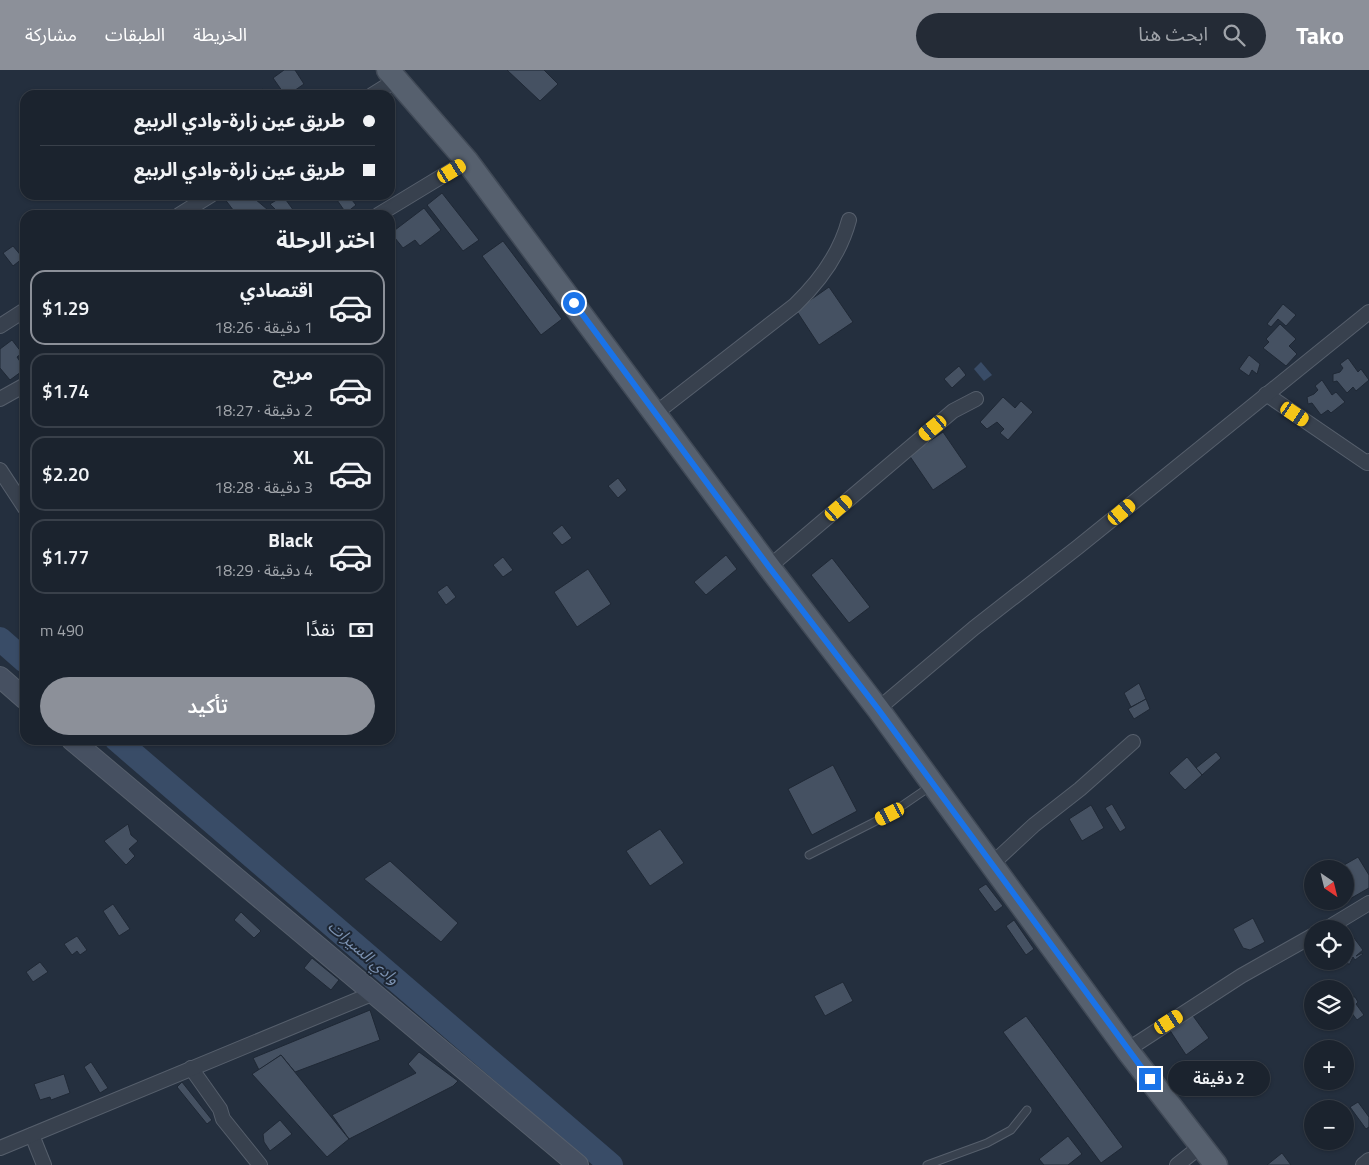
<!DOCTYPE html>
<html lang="ar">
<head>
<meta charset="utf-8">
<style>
	body { margin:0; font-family:"Titillium Web","Noto Sans Arabic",sans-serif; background:#242b36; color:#f1f3f6; direction:rtl; height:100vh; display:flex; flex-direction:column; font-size:19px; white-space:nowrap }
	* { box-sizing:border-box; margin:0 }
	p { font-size:16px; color:#a0a4aa }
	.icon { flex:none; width:28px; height:28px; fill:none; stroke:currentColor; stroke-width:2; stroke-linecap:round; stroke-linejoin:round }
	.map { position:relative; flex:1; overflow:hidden; direction:ltr }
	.panel { position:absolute; left:20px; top:140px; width:375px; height:535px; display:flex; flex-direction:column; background:#1b232e; border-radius:15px; box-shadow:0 1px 4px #0004,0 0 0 1px #39404a; direction:rtl }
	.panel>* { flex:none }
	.guide { position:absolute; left:20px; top:20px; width:375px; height:110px; border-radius:15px; box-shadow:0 1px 4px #0004,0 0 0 1px #39404a; direction:rtl; display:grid; align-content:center; height:110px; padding:0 20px; background:#1b232e }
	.needle { width:32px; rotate:145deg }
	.buttons { position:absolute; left:1304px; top:790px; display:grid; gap:10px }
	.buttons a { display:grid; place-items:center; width:50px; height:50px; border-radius:50%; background:#1b232e; box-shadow:0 1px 4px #0004,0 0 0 1px #39404a; font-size:25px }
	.end { position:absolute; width:22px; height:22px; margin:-11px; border:6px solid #1a73e8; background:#fff; box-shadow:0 0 0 2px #fff }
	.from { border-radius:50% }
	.bubble { position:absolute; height:35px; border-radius:18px; background:#1b232e; box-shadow:0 1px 4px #0004,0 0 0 1px #39404a; font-size:16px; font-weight:600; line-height:35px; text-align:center; direction:rtl }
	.car { position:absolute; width:15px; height:30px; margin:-15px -8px; border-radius:6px; box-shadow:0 0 4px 1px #0007; background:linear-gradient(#f5c518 24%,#345 0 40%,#f5c518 0 76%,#345 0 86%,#f5c518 0) }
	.guide b { display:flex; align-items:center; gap:18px; height:48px; font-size:19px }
	.guide b+b { border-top:1px solid #39404a }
	.guide i { width:12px; height:12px; background:#f1f3f6 }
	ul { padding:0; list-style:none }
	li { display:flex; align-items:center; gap:15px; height:75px; margin:0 10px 8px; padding:0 10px; border:2px solid #39404a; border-radius:15px }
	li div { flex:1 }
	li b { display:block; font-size:19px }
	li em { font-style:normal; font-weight:600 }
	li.selected { border-color:#8c9099 }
	li>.icon { width:45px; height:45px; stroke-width:1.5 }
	h2 { padding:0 20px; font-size:22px; line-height:60px }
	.pay { display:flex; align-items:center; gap:12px; height:55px; padding:0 20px; font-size:19px }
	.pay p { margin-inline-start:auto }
	.primary-button { display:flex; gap:10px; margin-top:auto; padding:10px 20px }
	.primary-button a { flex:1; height:58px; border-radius:30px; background:#8c9099; color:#fff; font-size:20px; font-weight:600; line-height:58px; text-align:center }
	header { display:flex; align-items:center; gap:30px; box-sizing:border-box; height:70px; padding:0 25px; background:#8c9099; color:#fff }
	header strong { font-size:24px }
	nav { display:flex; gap:28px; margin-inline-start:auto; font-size:18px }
	.search { width:350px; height:45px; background:#242b36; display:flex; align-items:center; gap:12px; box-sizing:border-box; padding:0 18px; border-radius:28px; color:#a0a4aa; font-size:19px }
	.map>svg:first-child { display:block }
</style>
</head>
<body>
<header>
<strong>Tako</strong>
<div class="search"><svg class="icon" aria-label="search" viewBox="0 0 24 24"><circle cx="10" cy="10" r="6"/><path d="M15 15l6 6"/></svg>ابحث هنا</div>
<nav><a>الخريطة</a><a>الطبقات</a><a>مشاركة</a></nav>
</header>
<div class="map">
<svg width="1369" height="1095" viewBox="0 0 1369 1095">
	<rect width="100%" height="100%" fill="#242f3e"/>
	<polygon fill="#394c67" points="981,292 992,305 984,311 974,299"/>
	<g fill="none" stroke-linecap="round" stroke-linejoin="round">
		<g stroke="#394c67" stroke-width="24">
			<polyline points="0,569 25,591"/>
			<polyline points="117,670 611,1095"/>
		</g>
	</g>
	<g fill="#455162" stroke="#1f2835">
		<polygon points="284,0 295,0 304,14 288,25 285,25 273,8"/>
		<polygon points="507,0 544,0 558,14 540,31"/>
		<polygon points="263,19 267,25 253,25"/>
		<polygon points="442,123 479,170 463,181 427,135"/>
		<polygon points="228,125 260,125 255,129 274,145 237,145 224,128"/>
		<polygon points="344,125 348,125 356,135 346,143 337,130"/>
		<polygon points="283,126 297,145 284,145 282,142 280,144 270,134"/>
		<polygon points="424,138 441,160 420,176 415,170 403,178 391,163"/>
		<polygon points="503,171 562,249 541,265 482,186"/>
		<polygon points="13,176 23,188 13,196 3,183"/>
		<polygon points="829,217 853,252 819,275 796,240"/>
		<polygon points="1283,234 1296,245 1286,256 1278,249 1271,257 1267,254"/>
		<polygon points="1280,254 1296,269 1289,276 1297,284 1286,296 1263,278 1269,272 1266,269"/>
		<polygon points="12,270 22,283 17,287 25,299 10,310 0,298 0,279"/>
		<polygon points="1249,285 1260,294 1257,304 1252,300 1249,306 1239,299"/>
		<polygon points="1348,288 1358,302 1361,299 1369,310 1356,321 1353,317 1347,323 1337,311 1333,312 1333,304 1340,302 1343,298 1340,294"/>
		<polygon points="959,296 966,305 952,318 944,309"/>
		<polygon points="1322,310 1332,325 1336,322 1345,332 1331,343 1328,340 1321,345 1312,333 1308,334 1307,327 1314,324 1318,320 1315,316"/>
		<polygon points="1003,327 1015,338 1021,331 1033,342 1008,370 1000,363 1004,359 997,352 987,359 980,352"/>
		<polygon points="943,362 967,397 933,420 909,385"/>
		<polygon points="618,408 627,420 618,428 608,416"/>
		<polygon points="562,455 572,468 562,475 552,463"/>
		<polygon points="726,485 737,499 706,525 694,512"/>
		<polygon points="503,487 513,500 503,507 493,495"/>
		<polygon points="832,488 870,537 849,553 811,505"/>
		<polygon points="588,499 611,534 577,557 554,522"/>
		<polygon points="447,515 456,527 446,535 437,522"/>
		<polygon points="1139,613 1146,629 1131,637 1124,623"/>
		<polygon points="1146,629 1150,639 1134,649 1128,639"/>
		<polygon points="1216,682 1221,688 1202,705 1196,698"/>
		<polygon points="1187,687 1202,705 1185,720 1169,703"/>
		<polygon points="833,695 857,741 812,765 788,719"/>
		<polygon points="1112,734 1126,758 1120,762 1105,738"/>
		<polygon points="1091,735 1104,758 1082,771 1069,749"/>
		<polygon points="128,754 131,765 138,771 129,779 135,786 126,795 104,771"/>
		<polygon points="660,759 684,793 650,816 626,781"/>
		<polygon points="1358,787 1369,805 1369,818 1348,830 1345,825 1345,799 1337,799"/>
		<polygon points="390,791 458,853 441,872 364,809"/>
		<polygon points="986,814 1003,836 995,842 978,819"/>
		<polygon points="113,834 130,859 119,866 103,841"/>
		<polygon points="241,842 261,861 254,868 234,850"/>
		<polygon points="1253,848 1265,872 1250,880 1243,878 1233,859"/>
		<polygon points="1014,850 1034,879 1026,885 1006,856"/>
		<polygon points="77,866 87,880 80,885 77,881 72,885 64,874"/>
		<polygon points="1354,868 1363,880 1356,886 1362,883 1363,884 1355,890 1353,887 1349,895 1345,888 1351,884 1345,874"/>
		<polygon points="312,888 339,910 331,920 304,898"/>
		<polygon points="40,892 48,902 33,912 26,902"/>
		<polygon points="843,912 853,931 825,946 814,926"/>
		<polygon points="1351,927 1355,927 1358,932 1356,934 1364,945 1357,950 1345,934"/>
		<polygon points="1345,937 1352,946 1348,949 1345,945"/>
		<polygon points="370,940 380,970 295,1002 281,985 259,1000 253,988"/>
		<polygon points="1191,943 1209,968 1186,985 1169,959"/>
		<polygon points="1026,946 1123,1077 1101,1093 1003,962"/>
		<polygon points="419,982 458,1011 453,1016 349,1069 332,1045 416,1003 408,994"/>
		<polygon points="281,985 349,1069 327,1087 252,1004"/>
		<polygon points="91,992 108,1018 100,1023 84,997"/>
		<polygon points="64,1004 70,1023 51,1030 50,1027 40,1030 34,1014"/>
		<polygon points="182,1012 212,1050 207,1054 177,1017"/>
		<polygon points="1358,1032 1369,1047 1369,1057 1366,1059 1350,1037"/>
		<polygon points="280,1050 292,1064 270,1081 264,1072 263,1064"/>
		<polygon points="1068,1066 1082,1084 1068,1095 1044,1095 1039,1089"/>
		<polygon points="1282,1083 1291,1095 1267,1095"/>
	</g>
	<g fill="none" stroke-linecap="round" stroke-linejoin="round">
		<g stroke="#565f6c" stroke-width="9">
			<g id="service">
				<polyline points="809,785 890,744 931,716"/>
				<polyline points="927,1095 987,1073 1011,1060 1027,1040"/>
			</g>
		</g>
		<g stroke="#565f6c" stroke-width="16">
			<g id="minor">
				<polyline points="372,25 396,10"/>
				<polyline points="179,145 211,125"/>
				<polyline points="378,145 467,91"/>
				<polyline points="0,256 25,240"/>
				<polyline points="1266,324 1367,393 1369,391"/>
				<polyline points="0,329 25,315"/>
				<path d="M656,343l139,-108c25,-24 45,-51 54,-85"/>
				<polyline points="0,400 25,438"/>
				<polyline points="769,497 953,341 976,329"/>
				<polyline points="878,639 974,558 1078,477 1369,242"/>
				<polyline points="993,793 1034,755 1080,719 1133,672"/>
				<polyline points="1326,859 1369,833"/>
				<polyline points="1127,980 1241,906 1312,866"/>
				<polyline points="191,998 220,1039 223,1049 260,1095"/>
				<polyline points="32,1065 44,1095"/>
				<polyline points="0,1078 374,923"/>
				<polyline points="1177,1095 1201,1076"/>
				<polyline points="1363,1095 1369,1090"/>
			</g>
		</g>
		<g stroke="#565f6c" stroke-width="22">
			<g id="secondary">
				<polyline points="0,607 25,629"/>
				<polyline points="72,670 578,1095"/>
			</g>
		</g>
		<g stroke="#414a57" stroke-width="25">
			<polyline id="primary" points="388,0 467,91 769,497 878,639 1127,980 1216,1095"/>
		</g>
		<use href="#service" stroke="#38414e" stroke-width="7"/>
		<use href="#minor" stroke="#38414e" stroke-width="14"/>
		<use href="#secondary" stroke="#465061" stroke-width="20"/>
		<use href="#primary" stroke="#56606e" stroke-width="22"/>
	</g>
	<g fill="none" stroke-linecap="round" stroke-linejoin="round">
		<polyline stroke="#1a73e8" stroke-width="6" points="574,233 769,497 878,639 1150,1009"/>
	</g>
	<g text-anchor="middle" stroke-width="4" stroke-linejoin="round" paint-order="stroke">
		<g font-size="16" font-style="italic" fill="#7c92b1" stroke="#1d2633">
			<text transform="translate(364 882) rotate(41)" y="6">وادي السيرات</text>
		</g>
	</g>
</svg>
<div class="buttons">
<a><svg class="needle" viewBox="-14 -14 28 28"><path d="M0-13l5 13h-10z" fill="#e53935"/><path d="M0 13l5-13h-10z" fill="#a0a4aa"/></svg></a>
<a><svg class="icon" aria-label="locate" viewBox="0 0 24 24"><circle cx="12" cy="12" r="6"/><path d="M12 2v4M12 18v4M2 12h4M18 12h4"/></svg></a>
<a><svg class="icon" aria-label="layers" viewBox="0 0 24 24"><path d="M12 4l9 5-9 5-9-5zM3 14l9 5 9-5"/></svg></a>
<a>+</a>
<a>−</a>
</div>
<i class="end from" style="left:574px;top:233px"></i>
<i class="end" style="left:1150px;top:1009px"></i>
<div class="bubble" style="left:1168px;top:991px;width:102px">2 دقيقة</div>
<i class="car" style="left:452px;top:101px;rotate:59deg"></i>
<i class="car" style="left:1295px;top:344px;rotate:124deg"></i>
<i class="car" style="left:933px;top:358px;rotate:231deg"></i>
<i class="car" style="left:839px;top:438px;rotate:49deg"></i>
<i class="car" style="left:1122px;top:442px;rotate:50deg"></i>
<i class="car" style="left:890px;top:744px;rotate:243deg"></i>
<i class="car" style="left:1169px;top:952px;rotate:58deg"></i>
<div class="guide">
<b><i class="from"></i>طريق عين زارة-وادي الربيع</b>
<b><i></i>طريق عين زارة-وادي الربيع</b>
</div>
<section class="panel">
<h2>اختر الرحلة</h2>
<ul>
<li class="selected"><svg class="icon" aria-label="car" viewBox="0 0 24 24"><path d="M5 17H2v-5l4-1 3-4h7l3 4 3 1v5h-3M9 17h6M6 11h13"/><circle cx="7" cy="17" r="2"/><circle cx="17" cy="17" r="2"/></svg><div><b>اقتصادي</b><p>1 دقيقة · 18:26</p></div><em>$1.29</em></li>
<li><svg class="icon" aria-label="car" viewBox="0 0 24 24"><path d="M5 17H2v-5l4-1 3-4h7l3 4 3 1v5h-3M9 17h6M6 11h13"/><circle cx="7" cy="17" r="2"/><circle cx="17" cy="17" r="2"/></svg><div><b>مريح</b><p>2 دقيقة · 18:27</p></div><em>$1.74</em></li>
<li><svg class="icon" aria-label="car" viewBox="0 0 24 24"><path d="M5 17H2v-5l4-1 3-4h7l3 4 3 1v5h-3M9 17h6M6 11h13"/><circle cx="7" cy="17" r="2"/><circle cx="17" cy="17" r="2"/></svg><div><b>XL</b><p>3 دقيقة · 18:28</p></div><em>$2.20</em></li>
<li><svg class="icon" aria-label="car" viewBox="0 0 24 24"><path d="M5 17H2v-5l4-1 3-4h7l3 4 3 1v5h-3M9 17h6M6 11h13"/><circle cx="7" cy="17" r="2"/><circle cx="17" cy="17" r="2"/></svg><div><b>Black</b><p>4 دقيقة · 18:29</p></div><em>$1.77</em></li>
</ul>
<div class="pay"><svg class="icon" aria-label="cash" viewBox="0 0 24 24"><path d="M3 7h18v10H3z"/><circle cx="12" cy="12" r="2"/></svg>نقدًا<p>490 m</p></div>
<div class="primary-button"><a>تأكيد</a></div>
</section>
</div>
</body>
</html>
